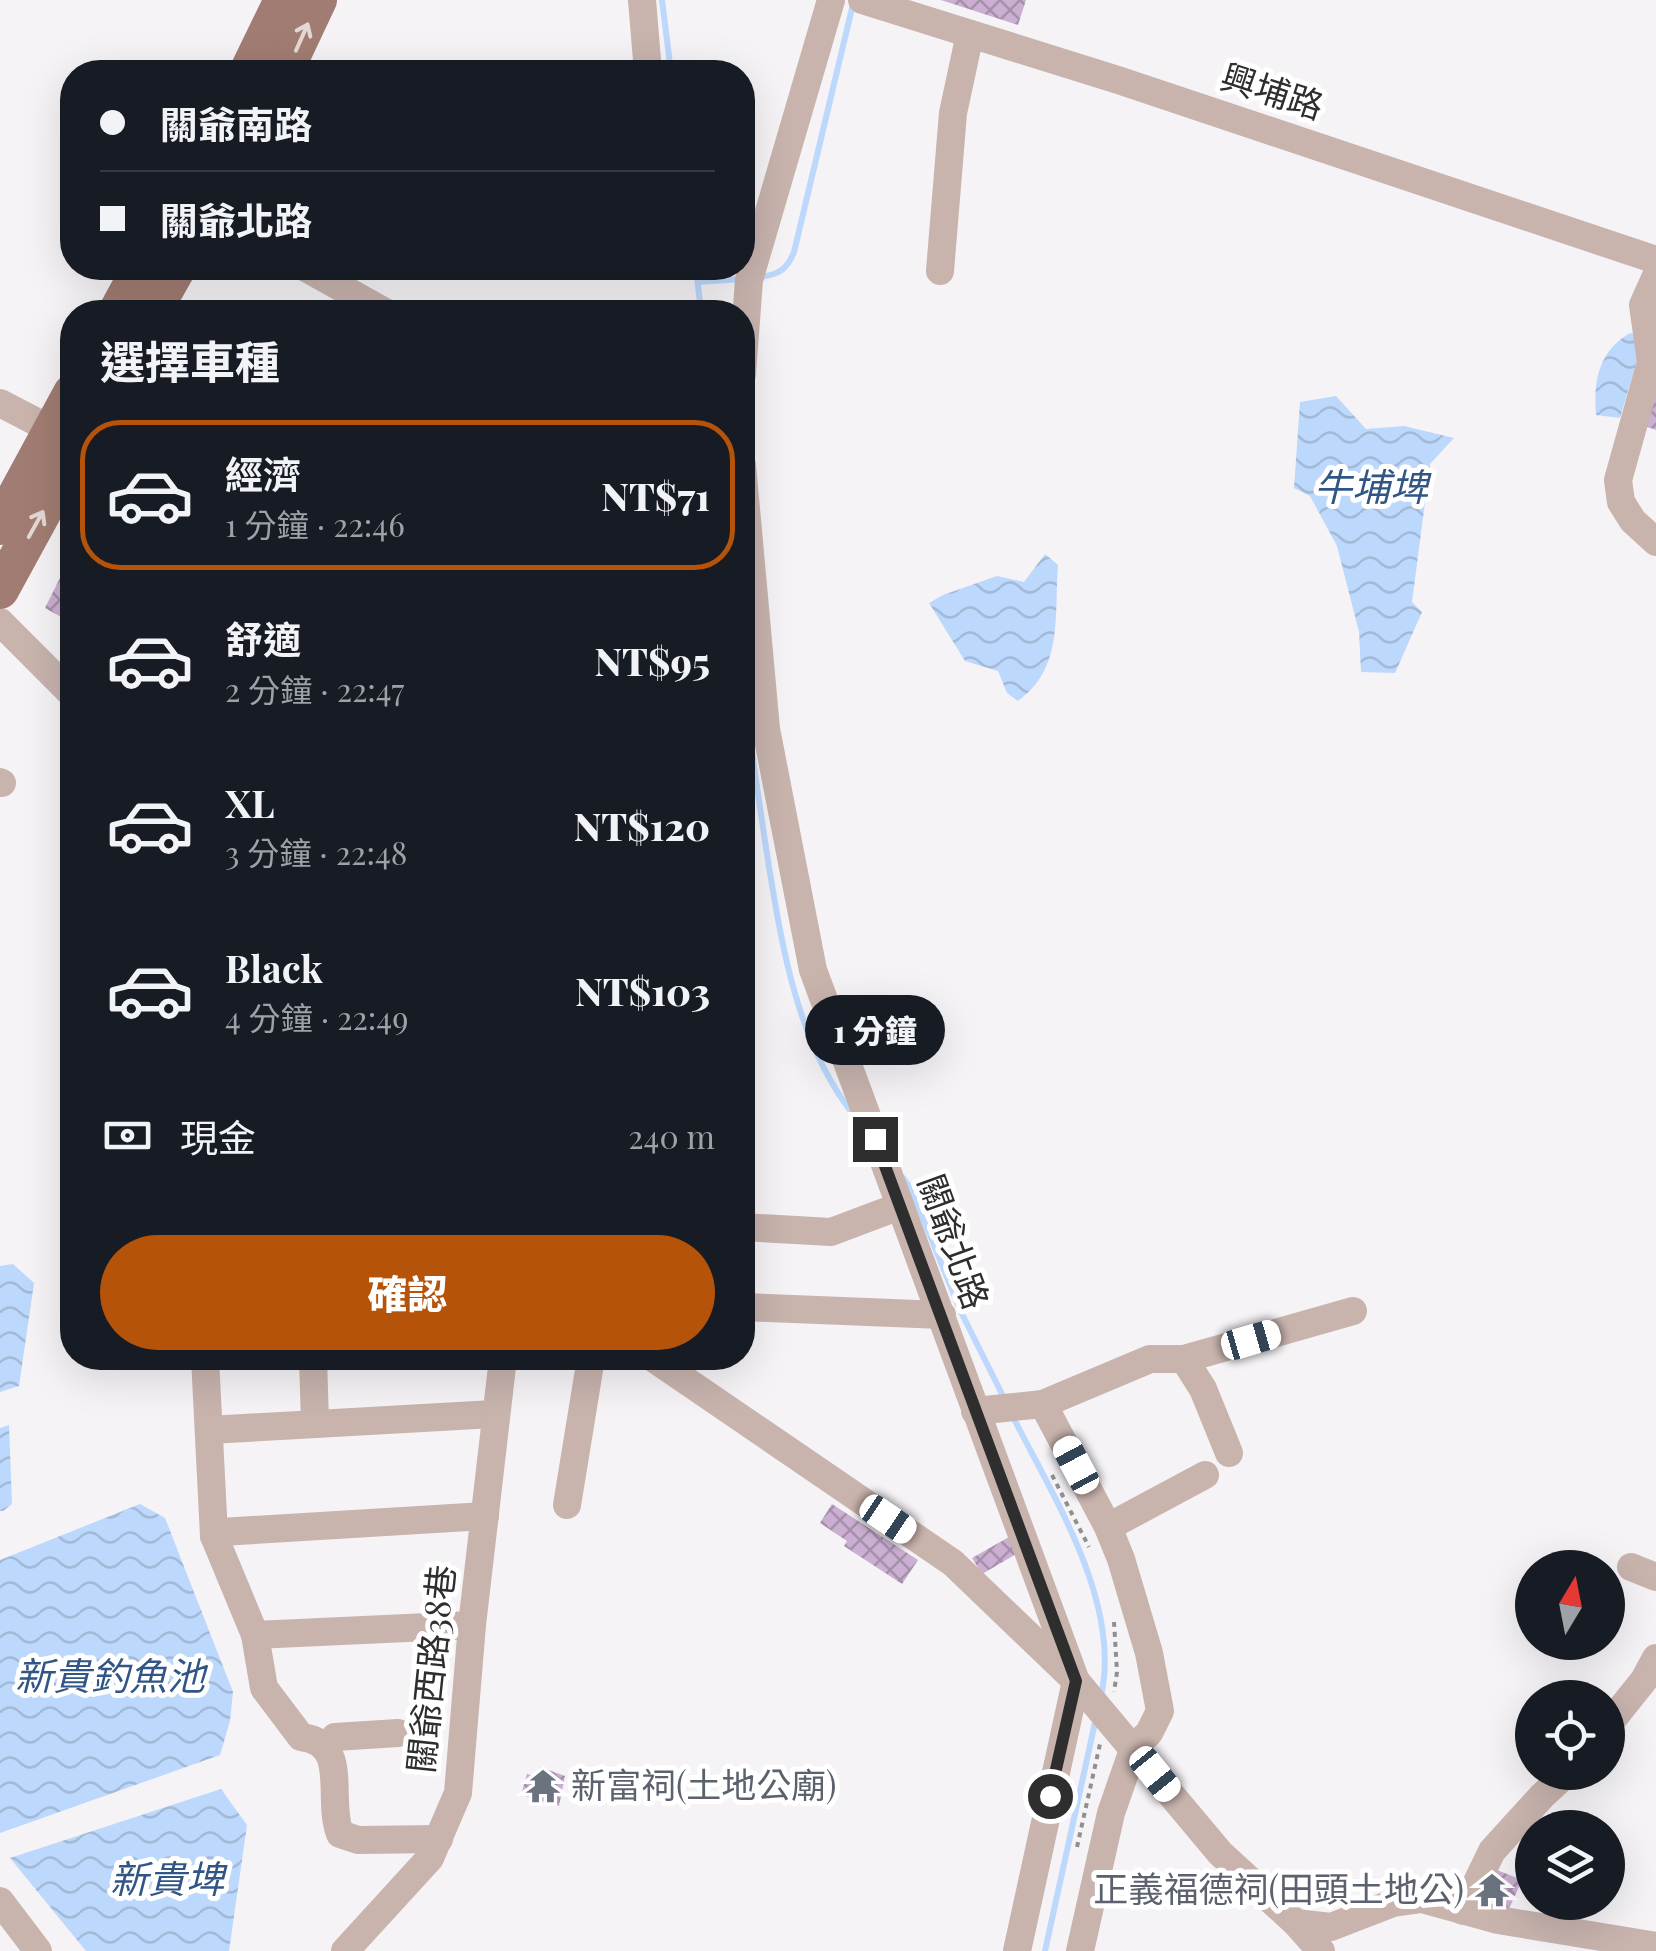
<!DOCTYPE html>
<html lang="zh-TW">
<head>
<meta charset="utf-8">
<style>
	body { margin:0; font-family:"Playfair Display","Noto Sans TC",serif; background:#20242c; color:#f1f3f6; height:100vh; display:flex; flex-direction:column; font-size:38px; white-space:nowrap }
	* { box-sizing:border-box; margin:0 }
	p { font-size:32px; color:#9ea1a6 }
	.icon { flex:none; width:55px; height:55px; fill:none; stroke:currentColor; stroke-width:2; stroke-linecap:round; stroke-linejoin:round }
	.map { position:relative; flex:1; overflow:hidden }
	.panel { position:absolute; left:60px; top:300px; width:695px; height:1070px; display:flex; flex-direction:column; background:#171b24; border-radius:40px; box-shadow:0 10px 40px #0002 }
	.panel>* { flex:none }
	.hud { position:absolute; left:60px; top:60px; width:695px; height:220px; border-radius:40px; box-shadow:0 10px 40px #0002; display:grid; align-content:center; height:220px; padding:0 40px; background:#171b24 }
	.needle { width:65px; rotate:10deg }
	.buttons { position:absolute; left:1515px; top:1550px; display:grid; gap:20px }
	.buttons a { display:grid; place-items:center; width:110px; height:110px; border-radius:50%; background:#171b24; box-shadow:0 10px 40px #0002; font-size:50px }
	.end { position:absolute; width:45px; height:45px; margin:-22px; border:12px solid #2e2e2e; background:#fff; box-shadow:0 0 0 5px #fff }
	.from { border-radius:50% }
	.bubble { position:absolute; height:70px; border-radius:35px; background:#171b24; box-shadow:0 10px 40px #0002; font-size:32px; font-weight:800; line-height:70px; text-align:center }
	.car { position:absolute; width:30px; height:60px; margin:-30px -15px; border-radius:12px; box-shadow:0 0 8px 2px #0007; background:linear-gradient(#fff 24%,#345 0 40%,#fff 0 76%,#345 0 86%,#fff 0) }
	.hud b { display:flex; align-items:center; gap:35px; height:95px; font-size:38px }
	.hud b+b { border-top:2px solid #363941 }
	.hud i { width:25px; height:25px; background:#f1f3f6 }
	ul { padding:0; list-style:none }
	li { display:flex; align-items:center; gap:30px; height:150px; margin:0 20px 15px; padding:0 20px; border:5px solid transparent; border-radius:40px }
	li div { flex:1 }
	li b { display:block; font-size:38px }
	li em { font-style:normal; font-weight:800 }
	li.on { border-color:#b45309 }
	li>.icon { width:90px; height:90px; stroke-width:1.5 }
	h2 { padding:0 40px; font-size:45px; line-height:120px }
	.pay { display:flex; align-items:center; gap:25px; height:110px; padding:0 40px; font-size:38px }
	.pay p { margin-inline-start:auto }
	.action { display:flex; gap:20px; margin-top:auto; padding:20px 40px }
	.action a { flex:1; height:115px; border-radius:60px; background:#b45309; color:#fff; font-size:40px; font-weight:800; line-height:115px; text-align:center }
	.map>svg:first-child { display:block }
</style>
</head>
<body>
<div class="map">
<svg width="1656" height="1951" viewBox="0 0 1656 1951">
	<defs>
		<pattern id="water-waves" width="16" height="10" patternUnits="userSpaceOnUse" patternTransform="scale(2.5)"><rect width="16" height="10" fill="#bcd8fc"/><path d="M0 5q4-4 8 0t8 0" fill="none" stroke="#a2bad8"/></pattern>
		<pattern id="building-cross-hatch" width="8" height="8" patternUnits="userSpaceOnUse" patternTransform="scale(2.5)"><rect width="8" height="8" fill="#cbafd2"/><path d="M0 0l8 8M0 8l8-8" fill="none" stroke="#a58fab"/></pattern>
	</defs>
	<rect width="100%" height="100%" fill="#f5f3f6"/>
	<g fill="url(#water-waves)">
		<path d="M1630,333l14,4 -24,81 -24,-3c-3,-35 3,-64 34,-82z"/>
		<polygon points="1336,396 1366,429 1404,426 1454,438 1430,464 1412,602 1422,612 1395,673 1361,672 1359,632 1337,546 1310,496 1294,488 1300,402"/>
		<path d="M1045,554l13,11c-4,51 6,103 -40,136l-11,-8 -9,-22 -33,-10 -36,-58 14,-8 54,-19 27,6z"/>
		<polygon points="13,1264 34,1283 19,1386 0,1392 0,1266"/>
		<polygon points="9,1425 12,1504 3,1511 0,1511 0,1428"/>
		<polygon points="140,1504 165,1518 233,1692 230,1721 220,1755 0,1833 0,1560"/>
		<polygon points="221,1789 247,1825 229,1951 86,1951 10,1858"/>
	</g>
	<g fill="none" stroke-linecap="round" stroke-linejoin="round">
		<g stroke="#bcd8fc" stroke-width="6">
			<polyline points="662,0 671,72"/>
			<polyline points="696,268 701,312"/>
			<path d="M759,277c19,-2 28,-7 35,-25l59,-248"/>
			<polyline points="698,282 742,279"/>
			<path d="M742,675c8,64 17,128 27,192 14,85 29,175 83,246"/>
			<polyline points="903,1178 911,1189 962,1314 1004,1398"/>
			<path d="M1011,1413c41,82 111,189 90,283"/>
			<polyline points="1045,1951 1096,1718"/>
		</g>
	</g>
	<g fill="url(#building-cross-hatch)">
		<polygon points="941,0 1026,0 1018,25"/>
		<polygon points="1656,385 1656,430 1642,425"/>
		<polygon points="72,554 72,623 45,608"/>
		<polygon points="832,1504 918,1560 902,1584 844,1546 847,1541 820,1523"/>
		<polygon points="1016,1533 1023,1550 982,1574 972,1558"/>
		<polygon points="540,1767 565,1776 559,1806 521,1795 527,1774 537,1777"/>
		<polygon points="1492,1868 1522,1880 1509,1909 1479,1896"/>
	</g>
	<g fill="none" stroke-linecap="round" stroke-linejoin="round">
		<g stroke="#908f90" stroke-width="4" stroke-dasharray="5 5" stroke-linecap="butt">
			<polyline points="1052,1475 1089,1547"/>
			<polyline points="1114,1622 1117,1672 1114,1692"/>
			<polyline points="1077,1847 1100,1744"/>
		</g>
		<g stroke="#c8b3ad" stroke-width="28">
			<polyline points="642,0 648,72"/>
			<polyline points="862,0 1118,80 1656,260"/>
			<polyline points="306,268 385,312"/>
			<polyline points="940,271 953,113 970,34"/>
			<polyline points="1656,276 1643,305 1651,362 1618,480 1621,502 1633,521 1656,542"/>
			<polyline points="742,374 749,280 831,0"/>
			<polyline points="0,403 52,430"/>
			<polyline points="742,465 766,729 813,970 1076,1681"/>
			<polyline points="0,622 72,694"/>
			<polyline points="0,782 2,783"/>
			<polyline points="742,1227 831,1232 900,1206"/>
			<polyline points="742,1307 942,1315"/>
			<path d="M205,1358l9,178 41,99 9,53 37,49c50,6 25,61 39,97l18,6 81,-1"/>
			<polyline points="313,1358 315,1422"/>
			<polyline points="653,1358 953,1563 1076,1681 1220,1853 1296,1923 1321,1951"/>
			<polyline points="1184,1359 1353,1311"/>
			<polyline points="1043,1404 1150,1359 1184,1359 1203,1389 1229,1453"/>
			<polyline points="975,1411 1043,1404 1108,1527 1121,1559 1149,1653 1160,1711 1149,1733 1134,1747 1111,1813 1080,1951"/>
			<polyline points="209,1430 494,1414"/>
			<polyline points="567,1505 591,1358"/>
			<polyline points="1108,1527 1205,1475"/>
			<polyline points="214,1536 221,1532 485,1516"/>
			<polyline points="1631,1567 1656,1577"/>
			<polyline points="255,1635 472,1625"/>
			<polyline points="1608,1725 1644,1680 1656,1658"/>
			<polyline points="329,1747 335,1737 398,1733"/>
			<polyline points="0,1901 38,1951"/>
			<polyline points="1463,1911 1492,1851 1542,1796 1568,1772"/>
			<polyline points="1296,1923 1331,1927 1393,1903 1422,1899 1498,1920 1656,1946"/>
			<polyline points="345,1951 430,1858 458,1793 472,1625 503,1358"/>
			<polyline points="1017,1951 1076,1681"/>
		</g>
		<g stroke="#a17c72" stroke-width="38">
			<polyline points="248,72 283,0"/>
			<polyline points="284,72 318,0"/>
			<polyline points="117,312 141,268"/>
			<polyline points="152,312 177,268"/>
			<polyline points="0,526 72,393"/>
			<polyline points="0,590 72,458"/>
		</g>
	</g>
	<defs><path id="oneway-shaft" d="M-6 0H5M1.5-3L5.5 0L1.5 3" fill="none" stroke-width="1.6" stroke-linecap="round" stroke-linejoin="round" transform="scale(2.5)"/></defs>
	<g stroke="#e3d8d5">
		<use href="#oneway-shaft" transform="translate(302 37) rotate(-66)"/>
		<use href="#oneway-shaft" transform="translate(36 524) rotate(-61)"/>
	</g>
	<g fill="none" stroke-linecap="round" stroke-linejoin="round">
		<polyline stroke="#2e2e2e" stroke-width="12" points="875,1139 1076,1681 1050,1796"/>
	</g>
	<defs>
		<g id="temple-bare" transform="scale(2.7)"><path d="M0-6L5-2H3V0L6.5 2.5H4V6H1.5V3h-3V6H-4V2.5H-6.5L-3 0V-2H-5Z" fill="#6b7280" stroke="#fff" stroke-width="2.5" paint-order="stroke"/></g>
	</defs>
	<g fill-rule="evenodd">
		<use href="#temple-bare" x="543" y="1786"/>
		<use href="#temple-bare" x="1492" y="1890"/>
	</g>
	<g text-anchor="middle" stroke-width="10" stroke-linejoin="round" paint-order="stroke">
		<g font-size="35" fill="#2e2e2e" stroke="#fff">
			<text transform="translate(1272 92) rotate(18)" y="12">興埔路</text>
			<text transform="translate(953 1242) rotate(70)" y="12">關爺北路</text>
			<text transform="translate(432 1669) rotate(-84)" y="12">關爺西路38巷</text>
		</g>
		<g font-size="35" fill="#5b616d" stroke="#fff" text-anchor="start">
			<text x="571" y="1798">新富祠(土地公廟)</text>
			<text x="1464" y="1902" text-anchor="end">正義福德祠(田頭土地公)</text>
		</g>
		<g font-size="38" font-style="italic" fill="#315685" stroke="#fff">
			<text x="1371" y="501">牛埔埤</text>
			<text x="110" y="1690">新貴釣魚池</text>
			<text x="167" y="1893">新貴埤</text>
		</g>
	</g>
</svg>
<div class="buttons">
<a><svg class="needle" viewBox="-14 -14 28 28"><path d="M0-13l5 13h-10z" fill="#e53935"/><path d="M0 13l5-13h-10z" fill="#9ea1a6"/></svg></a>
<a><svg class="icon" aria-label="locate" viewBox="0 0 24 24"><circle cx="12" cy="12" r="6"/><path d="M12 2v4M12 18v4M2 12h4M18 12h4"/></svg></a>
<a><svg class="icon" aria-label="layers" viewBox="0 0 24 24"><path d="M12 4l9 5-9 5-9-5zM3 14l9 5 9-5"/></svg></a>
</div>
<i class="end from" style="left:1050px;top:1796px"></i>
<i class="end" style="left:875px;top:1139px"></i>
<div class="bubble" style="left:805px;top:995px;width:140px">1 分鐘</div>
<i class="car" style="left:1251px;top:1340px;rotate:74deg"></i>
<i class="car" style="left:1076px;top:1465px;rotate:332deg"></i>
<i class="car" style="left:888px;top:1519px;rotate:124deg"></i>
<i class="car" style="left:1155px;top:1774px;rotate:141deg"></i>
<div class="hud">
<b><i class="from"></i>關爺南路</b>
<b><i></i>關爺北路</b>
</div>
<section class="panel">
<h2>選擇車種</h2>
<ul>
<li class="on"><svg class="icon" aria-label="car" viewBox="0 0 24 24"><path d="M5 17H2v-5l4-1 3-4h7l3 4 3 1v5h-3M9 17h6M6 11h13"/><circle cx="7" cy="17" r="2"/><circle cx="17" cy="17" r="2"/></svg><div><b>經濟</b><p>1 分鐘 · 22:46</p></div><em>NT$71</em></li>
<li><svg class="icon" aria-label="car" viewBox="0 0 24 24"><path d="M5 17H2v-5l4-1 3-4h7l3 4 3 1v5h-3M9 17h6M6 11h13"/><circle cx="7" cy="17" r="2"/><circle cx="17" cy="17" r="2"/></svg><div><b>舒適</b><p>2 分鐘 · 22:47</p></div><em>NT$95</em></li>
<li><svg class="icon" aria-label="car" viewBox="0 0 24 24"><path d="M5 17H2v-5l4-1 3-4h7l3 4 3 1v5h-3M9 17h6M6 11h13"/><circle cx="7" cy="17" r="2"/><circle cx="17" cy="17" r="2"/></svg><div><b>XL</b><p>3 分鐘 · 22:48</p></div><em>NT$120</em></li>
<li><svg class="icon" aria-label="car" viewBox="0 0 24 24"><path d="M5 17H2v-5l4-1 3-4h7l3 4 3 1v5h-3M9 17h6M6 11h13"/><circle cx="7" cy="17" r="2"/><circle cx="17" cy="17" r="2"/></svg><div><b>Black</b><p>4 分鐘 · 22:49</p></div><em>NT$103</em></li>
</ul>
<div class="pay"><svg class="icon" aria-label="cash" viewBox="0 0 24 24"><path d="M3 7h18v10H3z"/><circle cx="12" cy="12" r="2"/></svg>現金<p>240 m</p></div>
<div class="action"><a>確認</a></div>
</section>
</div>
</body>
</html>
